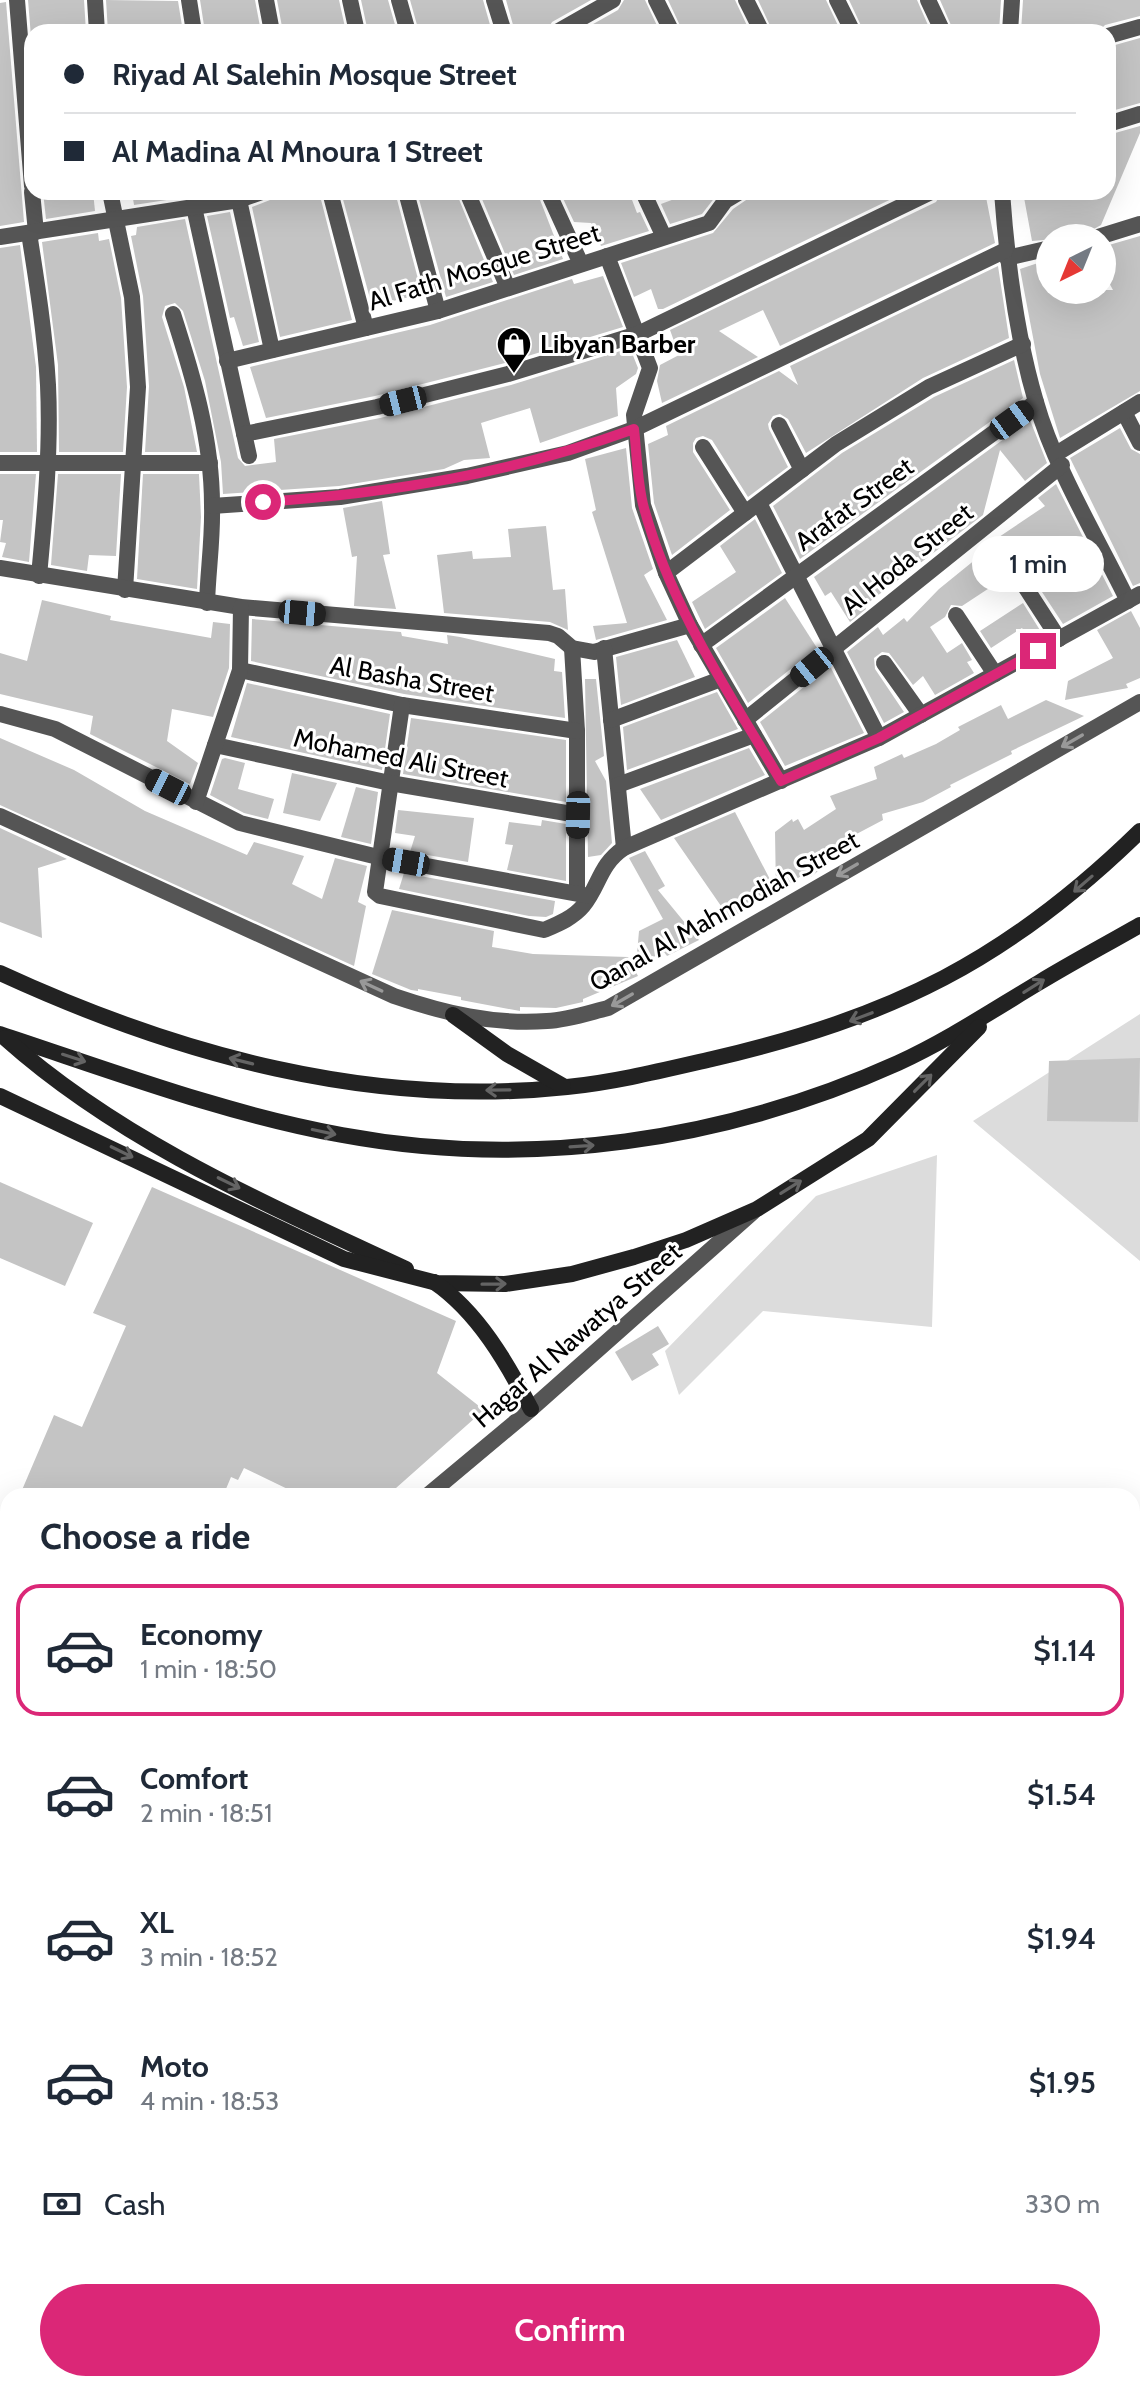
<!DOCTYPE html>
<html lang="en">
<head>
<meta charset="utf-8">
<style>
	body { margin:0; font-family:Cabin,sans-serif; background:#f2f2f3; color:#1f2937; height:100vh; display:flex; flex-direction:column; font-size:30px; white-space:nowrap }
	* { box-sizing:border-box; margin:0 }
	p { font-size:26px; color:#747a83 }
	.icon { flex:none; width:44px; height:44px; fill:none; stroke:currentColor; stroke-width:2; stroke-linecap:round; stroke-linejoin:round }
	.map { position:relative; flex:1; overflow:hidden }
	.side { position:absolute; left:0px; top:1488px; width:1140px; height:904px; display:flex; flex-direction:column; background:#fff; border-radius:24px 24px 0 0; box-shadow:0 8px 32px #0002 }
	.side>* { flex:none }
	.top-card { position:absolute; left:24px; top:24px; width:1092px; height:176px; border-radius:24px; box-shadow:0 8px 32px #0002; display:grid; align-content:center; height:176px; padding:0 40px; background:#fff }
	.needle { width:52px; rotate:223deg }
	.tools { position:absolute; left:1036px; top:224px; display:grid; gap:16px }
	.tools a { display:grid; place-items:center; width:80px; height:80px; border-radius:50%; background:#fff; box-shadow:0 8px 32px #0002; font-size:40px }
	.end { position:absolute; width:36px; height:36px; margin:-18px; border:10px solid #db2777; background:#fff; box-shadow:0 0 0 4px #fff }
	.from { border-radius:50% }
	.bubble { position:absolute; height:56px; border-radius:28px; background:#fff; box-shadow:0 8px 32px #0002; font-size:26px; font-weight:600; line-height:56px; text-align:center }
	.car { position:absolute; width:24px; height:48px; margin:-24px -12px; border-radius:10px; box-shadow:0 0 6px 2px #0007; background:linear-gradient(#222 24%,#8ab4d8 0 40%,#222 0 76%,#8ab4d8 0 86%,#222 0) }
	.top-card b { display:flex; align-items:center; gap:28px; height:76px; font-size:30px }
	.top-card b+b { border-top:2px solid #e0e1e3 }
	.top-card i { width:20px; height:20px; background:#1f2937 }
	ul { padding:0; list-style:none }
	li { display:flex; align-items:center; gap:24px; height:132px; margin:0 16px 12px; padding:0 24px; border:4px solid transparent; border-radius:24px }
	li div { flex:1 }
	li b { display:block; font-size:30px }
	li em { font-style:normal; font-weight:600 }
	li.current { border-color:#db2777 }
	li>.icon { width:72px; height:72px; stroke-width:1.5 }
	h2 { padding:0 40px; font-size:36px; line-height:96px }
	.pay { display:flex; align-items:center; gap:20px; height:88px; padding:0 40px; font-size:30px }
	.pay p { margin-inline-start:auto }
	.action { display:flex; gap:16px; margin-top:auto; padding:16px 40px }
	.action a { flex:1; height:92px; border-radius:48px; background:#db2777; color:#fff; font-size:32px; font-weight:600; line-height:92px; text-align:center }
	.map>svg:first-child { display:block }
</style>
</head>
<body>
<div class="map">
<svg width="1140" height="2392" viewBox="0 0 1140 2392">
	<rect width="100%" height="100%" fill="#fff"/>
	<g fill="#dcdcdc">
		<polygon points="1140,1014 1140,1261 973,1121"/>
		<polygon points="937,1155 932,1327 763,1311 679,1395 665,1351 816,1196"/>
	</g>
	<g fill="#c4c4c4">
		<polygon points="28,0 84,0 86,32 32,32 32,49"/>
		<polygon points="106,0 178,1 183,32 108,32"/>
		<polygon points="200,0 255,0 261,32 205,32"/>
		<polygon points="277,0 339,0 346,32 283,32"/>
		<polygon points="361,0 388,0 397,32 368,32"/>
		<polygon points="410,0 483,0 492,32 419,32"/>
		<polygon points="506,0 591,0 552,22 546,32 515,32"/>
		<polygon points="624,0 645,0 660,32 579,32 618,10"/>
		<polygon points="668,0 735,0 750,32 683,32"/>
		<polygon points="758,0 826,0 841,32 773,32"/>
		<polygon points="849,0 917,0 931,32 864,32"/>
		<polygon points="940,0 1001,0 999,32 954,32"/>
		<polygon points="1023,0 1140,0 1140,16 1105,25 1098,32 1021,32"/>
		<polygon points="6,2 24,222 0,226 0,3"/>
		<polygon points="1140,38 1140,103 1108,112 1108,47"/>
		<polygon points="1140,126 1140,133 1101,225 1085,234 1067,238 1032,241 1023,192 1108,192 1108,135"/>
		<polygon points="43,192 93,192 95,211 46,219"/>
		<polygon points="132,192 219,192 134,205"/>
		<polygon points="273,192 319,192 352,320 280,337 252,207 270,200"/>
		<polygon points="341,192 395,192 422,294 372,306"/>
		<polygon points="417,192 456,192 493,282 446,297"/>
		<polygon points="479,192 537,192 563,259 514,275"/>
		<polygon points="560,192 629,192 637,213 640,212 649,231 601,246 591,223 574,222"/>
		<polygon points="693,192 719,192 702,214 670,224 661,204"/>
		<polygon points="751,192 906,192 663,309 658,309 651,289 634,297 621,263 713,233 733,209 749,198"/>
		<polygon points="942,192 985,192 995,243 780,346 763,310 719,331 758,357 662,403 657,381 660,365 679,355 670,330 936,202"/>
		<polygon points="230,212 259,342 243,346 234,317 230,318 207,216"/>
		<polygon points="185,219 238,458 245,466 276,462 274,439 380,418 511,385 630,348 638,368 636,374 616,388 618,416 540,443 530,408 481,423 490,458 464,460 444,469 339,486 223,494 221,462 205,381 183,311 175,303 165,306 162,317 184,387 197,452 145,452 149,386 143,296 131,236 136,235 137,227"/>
		<polygon points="98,233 99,241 109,239 121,298 127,387 123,452 59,452 58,365 42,242"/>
		<polygon points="1140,236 1140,391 1060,438 1040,374 1020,269 1050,259 1050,290 1113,290 1102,270 1102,247"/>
		<polygon points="20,245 36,367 37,452 0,452 0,248"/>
		<polygon points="998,266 1009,338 923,378 806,453 788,419 780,414 773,416 768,424 769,429 788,467 748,497 712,440 703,436 696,438 693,443 693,452 730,510 672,555 654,503 648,444 668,435 666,426 779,371 798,385 790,366"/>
		<polygon points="603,276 623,327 505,363 375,396 266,418 250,367 430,325 572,279 574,284"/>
		<polygon points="1014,360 1023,398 800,559 773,506 842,453 934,397"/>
		<polygon points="1030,420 1047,463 1025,481 1000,450 983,515 864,606 866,609 850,622 831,592 825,596 814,577"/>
		<polygon points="1120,428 1131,449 1140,454 1140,583 1133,586 1070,458"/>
		<polygon points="626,448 632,508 653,569 644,575 667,620 596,640 593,626 627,623 592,512 596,510 585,459"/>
		<polygon points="0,474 36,474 29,562 2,557 6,543 0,542 3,520 0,520"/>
		<polygon points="58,474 121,474 116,556 89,555 87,571 51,565"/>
		<polygon points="143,474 199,474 201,517 197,589 137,579"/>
		<polygon points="1056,484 1113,596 1063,624 1042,592 1067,576 1052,547 1027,563 1022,555 1008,558 995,574 1000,581 962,606 951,605 945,617 930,627 947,653 962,643 972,660 967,662 974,673 935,695 923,676 913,685 889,653 882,652 874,658 875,669 904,712 884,723 847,652 878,627 883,635 904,618 907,622 939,589 992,546 990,543 1045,506 1038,498"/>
		<polygon points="382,501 390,554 383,555 396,609 354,606 357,556 352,557 343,508"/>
		<polygon points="755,519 782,573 705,629 692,602 736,572 720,546"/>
		<polygon points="546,526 553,590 565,589 568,630 550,622 444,613 437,555 472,551 473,559 511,557 508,529"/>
		<polygon points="785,598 817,648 748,703 716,648"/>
		<polygon points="42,600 111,616 110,620 211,638 213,622 230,624 229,668 213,717 172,709 167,741 198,763 190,784 90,734 93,716 0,694 0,653 27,661"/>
		<polygon points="1023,603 1043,635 1031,642 1022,628 991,648 980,631"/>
		<polygon points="1131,611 1140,628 1140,678 1126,684 1128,688 1065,700 1068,681 1113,658 1097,630"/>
		<polygon points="252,619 401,632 402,636 448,644 447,635 460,637 555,659 554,671 562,672 565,718 404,694 251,661"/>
		<polygon points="677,640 695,677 621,705 616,657"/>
		<polygon points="830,666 864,733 785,766 760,722"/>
		<polygon points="585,679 596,679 604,756 595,761 606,781 612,843 601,855 588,857"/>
		<polygon points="247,683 390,714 382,770 231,737"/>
		<polygon points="717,692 738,729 627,770 623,727"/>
		<polygon points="1046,700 1084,716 1011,751 1012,754 950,785 951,787 923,802 882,814 883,820 830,848 836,856 811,877 808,872 730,919 674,838 735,812 776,891 775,832 792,819 793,822 798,819 804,830 836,809 830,796 877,779 874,767 902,754 904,758 936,744 960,730 958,727 1001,705 1008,719"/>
		<polygon points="411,718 566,740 566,802 403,774"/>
		<polygon points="0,738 74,770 145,811 247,855 254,842 304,856 292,884 322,899 335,858 367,866 358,902 366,906 354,966 0,805"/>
		<polygon points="749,748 765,775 661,820 640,789"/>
		<polygon points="225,758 245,763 238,789 274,799 268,819 244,813 210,795 222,759"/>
		<polygon points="292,773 337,783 320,821 283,813"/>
		<polygon points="356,787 378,792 371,844 341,837"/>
		<polygon points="398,810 474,818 468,862 410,852 415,836 395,833"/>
		<polygon points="542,820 566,824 566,881 507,870 513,845 505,844 509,822 541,826"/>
		<polygon points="0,828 67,859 38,868 42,938 0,922"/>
		<polygon points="645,851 665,886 658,890 699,940 667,956 664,952 636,965 639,931 663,919 629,858"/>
		<polygon points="404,873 555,901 553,914 546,917 529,916 399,889"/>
		<polygon points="392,910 494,931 492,947 533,954 628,957 638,976 583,999 583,1002 556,1008 520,1007 520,1011 461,1000 461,997 418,989 418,991 411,990 372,974"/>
		<polygon points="1140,1058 1138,1122 1047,1121 1049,1061"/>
		<polygon points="0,1182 93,1223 65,1286 0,1258"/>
		<polygon points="152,1187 456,1321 437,1373 484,1410 387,1496 302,1496 244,1468 238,1480 231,1477 223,1496 37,1496 22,1490 54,1415 82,1427 126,1326 93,1313"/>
		<polygon points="658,1326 669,1344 652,1354 659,1365 632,1381 615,1352"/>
	</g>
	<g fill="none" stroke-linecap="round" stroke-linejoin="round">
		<g stroke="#555" stroke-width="16">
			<polyline points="17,0 32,186"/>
			<polyline points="95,0 97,32"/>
			<polyline points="189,0 194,32"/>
			<polyline points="266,0 272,32"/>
			<polyline points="350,0 357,32"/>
			<polyline points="399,0 408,32"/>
			<polyline points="494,0 504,32"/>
			<polyline points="656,0 672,32"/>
			<polyline points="746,0 762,32"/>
			<polyline points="837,0 853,32"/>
			<polyline points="928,0 943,32"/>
			<polyline points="557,32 613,0"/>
			<polyline points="1010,32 1012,0"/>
			<polyline points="1108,36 1140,27"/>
			<polyline points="1108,124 1140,114"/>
			<polyline points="32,192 36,232"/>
			<polyline points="110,192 132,297 138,387 125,590"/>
			<polyline points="330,192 366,328"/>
			<polyline points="406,192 438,311"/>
			<polyline points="467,192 508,288"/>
			<polyline points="548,192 581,264"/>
			<polyline points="643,192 664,237"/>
			<path d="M1002,192c5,70 14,143 34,210 19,67 61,135 92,199"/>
			<polyline points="239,200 272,350"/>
			<polyline points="194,207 249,456"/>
			<path d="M29,233c8,50 16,101 19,152 3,64 -3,127 -9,191"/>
			<polyline points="0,237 239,200 262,192"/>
			<polyline points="1095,238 1140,224"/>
			<polyline points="607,256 650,368 634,415 643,505 666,573 690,625 781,781"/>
			<polyline points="1007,258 1050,248"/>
			<path d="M173,314c20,62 39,125 39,191 1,33 -4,66 -5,98"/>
			<polyline points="227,361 438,311 709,223 725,201 740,192"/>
			<polyline points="1124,412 1140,443"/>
			<polyline points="779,425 802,470"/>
			<polyline points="244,434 377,407 508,374 638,334 931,192"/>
			<polyline points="703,447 745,513"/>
			<polyline points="1056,454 1140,402"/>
			<polyline points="0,463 210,463"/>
			<polyline points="759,503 879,738"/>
			<polyline points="212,506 340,497 467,476 568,453 634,429 1006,250"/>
			<polyline points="0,568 241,607 549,633 558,636 572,648 594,652 690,625"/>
			<polyline points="1013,568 1059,639"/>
			<polyline points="666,573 836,444 929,387 1023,344"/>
			<polyline points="956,615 995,674"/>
			<polyline points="701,645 1036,402"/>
			<polyline points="572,648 577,731 577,893"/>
			<polyline points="604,648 624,848"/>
			<polyline points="884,663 921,715"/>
			<polyline points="240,670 402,705 577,731"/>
			<path d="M402,705l-27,187 5,4 164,34c14,-6 29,-12 39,-24 17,-21 16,-41 41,-58l255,-110 261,-144"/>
			<polyline points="0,714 55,729 240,823 378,857 589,896"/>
			<polyline points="611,720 721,679"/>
			<polyline points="745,720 1062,465"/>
			<polyline points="215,745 390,783 578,815"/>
			<polyline points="618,785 754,735"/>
			<polyline points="196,802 240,670 241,607"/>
			<polyline points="0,1572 8,1573"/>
			<polyline points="0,1735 8,1737"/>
			<polyline points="0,1788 8,1764"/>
			<polyline points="0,2051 8,2044"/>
			<polyline points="0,2101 8,2109"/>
			<polyline points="0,2248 8,2256"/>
			<polyline points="0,2348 8,2349"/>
			<polyline points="130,2384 138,2392"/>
			<polyline points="114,2392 115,2384"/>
		</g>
		<g stroke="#555" stroke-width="16">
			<path d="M0,816l394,180c50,17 99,29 153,25 20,-1 41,-8 61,-13l532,-306"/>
			<polyline points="427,1496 531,1409 753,1212"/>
			<polyline points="0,1855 8,1848"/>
			<polyline points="179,2384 179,2392"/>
		</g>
		<g stroke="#222" stroke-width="16">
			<path d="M0,973c178,82 370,135 567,114 49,-5 97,-17 145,-28 180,-42 295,-98 428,-228"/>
			<polyline points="453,1015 507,1054 563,1086"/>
			<path d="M0,1034c112,37 226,80 342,101 188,35 383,6 556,-72 50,-23 95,-53 142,-81 33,-20 67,-38 100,-57"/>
			<path d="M5,1038c115,103 261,166 401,231"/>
			<polyline points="0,1096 344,1259 437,1283 505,1284 572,1274 634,1257 686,1240 757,1209 868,1139 979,1027"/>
			<path d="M434,1282c44,30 73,81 97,127"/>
		</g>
	</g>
	<defs><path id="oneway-shaft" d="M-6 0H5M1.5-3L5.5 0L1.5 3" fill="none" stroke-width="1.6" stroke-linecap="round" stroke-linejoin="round" transform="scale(2)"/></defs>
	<g stroke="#999">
		<use href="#oneway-shaft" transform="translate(1072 741) rotate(150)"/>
		<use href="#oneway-shaft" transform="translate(847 870) rotate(150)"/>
		<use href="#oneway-shaft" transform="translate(371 986) rotate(-155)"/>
		<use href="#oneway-shaft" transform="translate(622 1000) rotate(150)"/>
	</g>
	<g stroke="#646464">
		<use href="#oneway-shaft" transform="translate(1083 884) rotate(139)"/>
		<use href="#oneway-shaft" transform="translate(1034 986) rotate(-32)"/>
		<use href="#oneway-shaft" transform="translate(861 1017) rotate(159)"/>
		<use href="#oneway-shaft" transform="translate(74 1058) rotate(18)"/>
		<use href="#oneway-shaft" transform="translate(241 1061) rotate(-166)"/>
		<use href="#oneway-shaft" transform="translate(923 1083) rotate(-45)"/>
		<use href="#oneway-shaft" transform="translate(498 1090) rotate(179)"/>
		<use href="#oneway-shaft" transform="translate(324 1132) rotate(12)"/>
		<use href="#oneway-shaft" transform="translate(582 1146) rotate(-4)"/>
		<use href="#oneway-shaft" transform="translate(122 1152) rotate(26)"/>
		<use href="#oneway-shaft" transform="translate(229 1183) rotate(26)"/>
		<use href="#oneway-shaft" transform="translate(791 1187) rotate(-32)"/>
		<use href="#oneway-shaft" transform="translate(494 1284) rotate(-1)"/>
	</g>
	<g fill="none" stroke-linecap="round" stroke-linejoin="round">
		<path stroke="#db2777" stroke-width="10" d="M263,502c130,-9 249,-29 371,-73 3,25 3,54 10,79 27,99 85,185 137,273l98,-43 159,-87"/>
	</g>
	<defs>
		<g id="shop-pin" transform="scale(1.8)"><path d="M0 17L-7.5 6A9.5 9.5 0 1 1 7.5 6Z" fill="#000" stroke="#fff"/><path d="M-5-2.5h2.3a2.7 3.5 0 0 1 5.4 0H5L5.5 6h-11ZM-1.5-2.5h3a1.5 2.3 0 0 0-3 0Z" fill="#fff"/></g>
	</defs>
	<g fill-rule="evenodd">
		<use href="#shop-pin" x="514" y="344"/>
	</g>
	<g text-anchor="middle" stroke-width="6" stroke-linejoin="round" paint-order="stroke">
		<g font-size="26" fill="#000" stroke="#fff">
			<text transform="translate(484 267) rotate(-17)" y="9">Al Fath Mosque Street</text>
			<text transform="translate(854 504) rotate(-36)" y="9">Arafat Street</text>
			<text transform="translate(907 559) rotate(-39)" y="9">Al Hoda Street</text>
			<text transform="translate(412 679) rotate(10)" y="9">Al Basha Street</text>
			<text transform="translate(401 758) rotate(11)" y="9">Mohamed Ali Street</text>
			<text transform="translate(724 911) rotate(-29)" y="9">Qanal Al Mahmodiah Street</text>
			<text transform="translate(577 1335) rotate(-41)" y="9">Hagar Al Nawatya Street</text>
		</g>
		<g font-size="26" font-weight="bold" fill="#000" stroke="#fff" text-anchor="start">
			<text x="540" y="353">Libyan Barber</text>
		</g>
	</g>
</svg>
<div class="tools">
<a><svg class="needle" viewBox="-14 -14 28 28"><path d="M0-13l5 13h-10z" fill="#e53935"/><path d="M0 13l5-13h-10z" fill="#747a83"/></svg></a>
</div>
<i class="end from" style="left:263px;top:502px"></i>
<i class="end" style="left:1038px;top:651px"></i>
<div class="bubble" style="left:972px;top:536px;width:132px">1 min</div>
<i class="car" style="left:403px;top:401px;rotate:256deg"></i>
<i class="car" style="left:1012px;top:420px;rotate:54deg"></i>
<i class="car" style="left:302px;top:613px;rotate:95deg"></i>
<i class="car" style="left:812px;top:667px;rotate:231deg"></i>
<i class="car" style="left:168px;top:787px;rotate:297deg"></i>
<i class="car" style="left:578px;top:815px;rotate:181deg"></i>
<i class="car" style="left:406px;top:862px;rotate:280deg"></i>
<div class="top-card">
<b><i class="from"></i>Riyad Al Salehin Mosque Street</b>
<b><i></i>Al Madina Al Mnoura 1 Street</b>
</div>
<section class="side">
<h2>Choose a ride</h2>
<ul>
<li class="current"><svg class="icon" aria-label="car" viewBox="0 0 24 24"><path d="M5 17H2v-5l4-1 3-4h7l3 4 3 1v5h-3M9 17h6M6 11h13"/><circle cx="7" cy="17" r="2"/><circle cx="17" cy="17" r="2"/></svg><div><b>Economy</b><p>1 min · 18:50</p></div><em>$1.14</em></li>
<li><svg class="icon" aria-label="car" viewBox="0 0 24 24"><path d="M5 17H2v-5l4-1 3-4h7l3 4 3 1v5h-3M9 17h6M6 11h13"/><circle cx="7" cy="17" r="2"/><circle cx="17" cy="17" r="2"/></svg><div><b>Comfort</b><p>2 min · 18:51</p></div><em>$1.54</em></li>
<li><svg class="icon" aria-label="car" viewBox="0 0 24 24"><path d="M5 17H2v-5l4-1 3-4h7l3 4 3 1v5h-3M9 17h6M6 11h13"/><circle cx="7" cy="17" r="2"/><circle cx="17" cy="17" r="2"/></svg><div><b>XL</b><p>3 min · 18:52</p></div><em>$1.94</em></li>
<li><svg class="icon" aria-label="car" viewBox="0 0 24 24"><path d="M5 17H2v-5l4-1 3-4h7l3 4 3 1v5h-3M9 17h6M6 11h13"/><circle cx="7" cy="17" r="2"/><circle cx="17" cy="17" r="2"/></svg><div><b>Moto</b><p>4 min · 18:53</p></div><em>$1.95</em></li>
</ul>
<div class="pay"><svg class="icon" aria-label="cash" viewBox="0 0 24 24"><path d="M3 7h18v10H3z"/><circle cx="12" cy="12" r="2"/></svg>Cash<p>330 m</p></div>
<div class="action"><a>Confirm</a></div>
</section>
</div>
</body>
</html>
